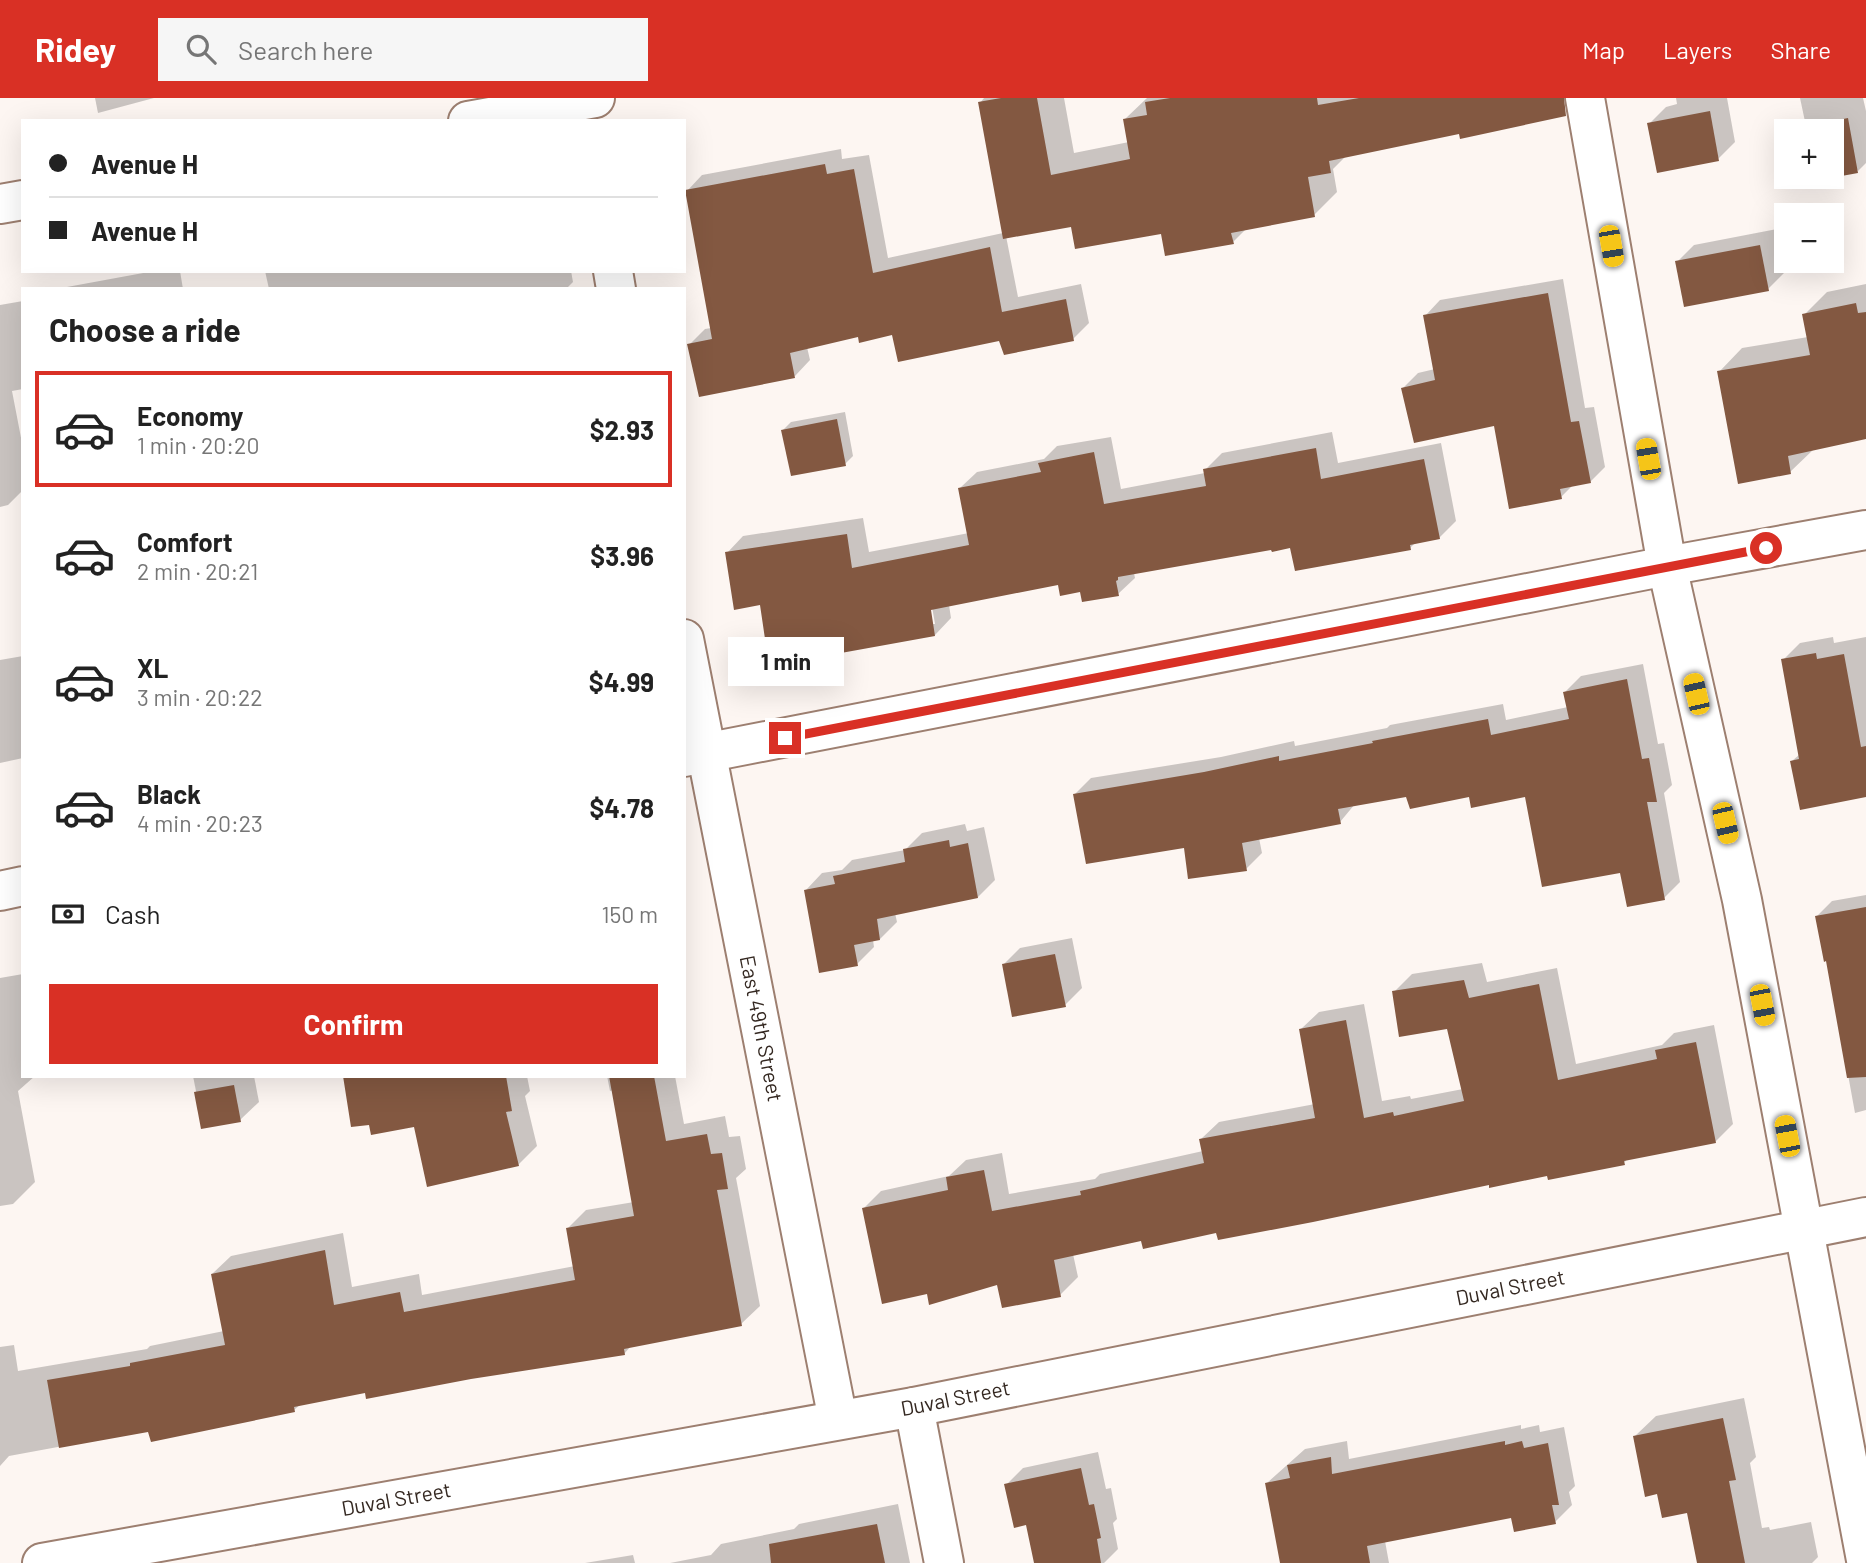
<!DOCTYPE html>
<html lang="en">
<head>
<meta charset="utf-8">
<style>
	body { margin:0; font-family:Barlow,sans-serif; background:#f6f6f6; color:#222; height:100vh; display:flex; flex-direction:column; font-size:26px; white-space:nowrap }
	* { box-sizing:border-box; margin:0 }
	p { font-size:23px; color:#767676 }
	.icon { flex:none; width:38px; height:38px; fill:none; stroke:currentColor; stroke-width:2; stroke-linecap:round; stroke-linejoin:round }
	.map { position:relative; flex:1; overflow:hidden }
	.details { position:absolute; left:21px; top:189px; width:665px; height:791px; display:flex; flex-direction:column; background:#fff; border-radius:0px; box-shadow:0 7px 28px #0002 }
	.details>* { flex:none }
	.guide { position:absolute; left:21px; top:21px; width:665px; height:154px; border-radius:0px; box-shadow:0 7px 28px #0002; display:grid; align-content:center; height:154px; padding:0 28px; background:#fff }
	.controls { position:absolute; left:1774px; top:21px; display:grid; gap:14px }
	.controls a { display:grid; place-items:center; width:70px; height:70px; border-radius:0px; background:#fff; box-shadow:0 7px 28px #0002; font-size:35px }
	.end { position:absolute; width:32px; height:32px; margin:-16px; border:9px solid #d93025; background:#fff; box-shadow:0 0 0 4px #fff }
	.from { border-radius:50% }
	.bubble { position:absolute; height:49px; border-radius:0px; background:#fff; box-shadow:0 7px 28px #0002; font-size:23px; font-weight:700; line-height:49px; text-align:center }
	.car { position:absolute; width:21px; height:42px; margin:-21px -10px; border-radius:9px; box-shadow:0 0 5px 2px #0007; background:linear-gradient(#f5c518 24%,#345 0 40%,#f5c518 0 76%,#345 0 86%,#f5c518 0) }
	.guide b { display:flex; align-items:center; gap:24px; height:66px; font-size:26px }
	.guide b+b { border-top:2px solid #e0e0e0 }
	.guide i { width:18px; height:18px; background:#222 }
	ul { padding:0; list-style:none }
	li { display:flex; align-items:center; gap:21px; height:116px; margin:0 14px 10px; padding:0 14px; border:4px solid transparent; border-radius:0px }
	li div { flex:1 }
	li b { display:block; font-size:26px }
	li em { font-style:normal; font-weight:700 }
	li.active { border-color:#d93025 }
	li>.icon { width:63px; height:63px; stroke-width:1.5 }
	h2 { padding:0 28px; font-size:32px; line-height:84px }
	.pay { display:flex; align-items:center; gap:18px; height:77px; padding:0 28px; font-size:26px }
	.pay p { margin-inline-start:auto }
	.button { display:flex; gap:14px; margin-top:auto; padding:14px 28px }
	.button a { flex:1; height:80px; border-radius:0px; background:#d93025; color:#fff; font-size:28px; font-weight:700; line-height:80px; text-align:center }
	header { display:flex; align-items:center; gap:42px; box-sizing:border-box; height:98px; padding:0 35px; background:#d93025; color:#fff }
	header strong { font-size:33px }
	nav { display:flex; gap:38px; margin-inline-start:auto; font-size:24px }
	.search { width:490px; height:63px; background:#f6f6f6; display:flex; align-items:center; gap:18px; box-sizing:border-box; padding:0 24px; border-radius:0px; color:#767676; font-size:26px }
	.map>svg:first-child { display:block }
</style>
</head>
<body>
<header>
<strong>Ridey</strong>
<div class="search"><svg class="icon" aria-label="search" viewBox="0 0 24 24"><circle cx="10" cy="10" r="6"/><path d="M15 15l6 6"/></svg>Search here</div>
<nav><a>Map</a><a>Layers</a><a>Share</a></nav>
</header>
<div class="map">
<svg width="1866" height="1465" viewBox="0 0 1866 1465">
	<rect width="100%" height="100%" fill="#fdf6f2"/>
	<g fill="#0003" fill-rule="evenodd">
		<polygon points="95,0 154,0 98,15"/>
		<polygon points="984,0 1064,0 1074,55 1129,44 1125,21 1147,0 1539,0 1460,34 1346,58 1333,71 1337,94 1314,117 1247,130 1233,144 1162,133 1073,127 1006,138 1018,199 1081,186 1089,225 1073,241 1001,241 894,235 859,237 807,249 810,262 795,278 689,247 705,231 711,230 687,93 702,77 841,51 842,61 869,57 888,160 1003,135 980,5"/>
		<polygon points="1676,0 1727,0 1735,44 1718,61 1649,26 1666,9 1677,6"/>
		<polygon points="1800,0 1863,0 1866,13 1866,65 1858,73 1832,33 1807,33"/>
		<polygon points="1777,131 1785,174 1768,191 1677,164 1694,147"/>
		<polygon points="154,173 180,173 183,191 56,191"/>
		<polygon points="265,173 571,173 573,184 566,191 269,191"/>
		<polygon points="1563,181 1585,310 1594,309 1605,369 1590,384 1573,387 1561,399 1495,325 1403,290 1418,275 1435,271 1425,218 1440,202"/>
		<polygon points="1866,186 1866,339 1814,351 1790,374 1719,274 1742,250 1808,239 1804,217 1827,194"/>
		<polygon points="23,203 23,291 12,293 23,350 23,392 8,407 0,409 0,207"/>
		<polygon points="845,314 853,358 845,366 783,332 791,324"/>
		<path d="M1332,334l6,31 103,-20 15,78 -17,17 -23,4 -6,6h-138l-138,25 1,5 -17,16 -37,-4 -21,-7 -111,22 2,13 -16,17 -174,-32 -34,-50 16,-17 120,-18 6,34 100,-19 -9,-45 17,-16 67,-13 13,-13 54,-9 10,52 84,-16v-3l17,-17zM931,503l4,23h-4z"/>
		<polygon points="1833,539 1834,545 1866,539 1866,698 1792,663 1800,656 1783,562 1800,545"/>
		<polygon points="23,558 23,660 0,665 0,562"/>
		<polygon points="1643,566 1658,646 1664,645 1672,687 1664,695 1680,784 1664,800 1527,697 1407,697 1355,706 1340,724 1259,740 1262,755 1246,771 1185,748 1075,696 1091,680 1221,659 1294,643 1295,648 1387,630 1390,627 1503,606 1506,622 1568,609 1565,594 1581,578"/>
		<polygon points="965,726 967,733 984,729 995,782 978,799 895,815 897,824 880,841 873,842 874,849 857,866 806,792 822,775 842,772 852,762 905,752 922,735"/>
		<polygon points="1866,797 1866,1012 1855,1015 1827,861 1817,818 1832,803"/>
		<polygon points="1072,840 1082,890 1065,907 1003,867 1020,850"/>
		<polygon points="1482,865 1487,884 1557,870 1576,966 1662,947 1674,935 1714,927 1733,1026 1715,1044 1628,1060 1624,1065 1548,1075 1218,1133 1142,1141 1073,1156 1078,1179 1060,1197 999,1184 928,1194 864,1110 881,1093 949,1078 966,1062 1002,1055 1009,1096 1095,1081 1100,1076 1203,1053 1201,1041 1219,1024 1315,1006 1301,931 1319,914 1364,906 1382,1003 1410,998 1411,1001 1463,991 1449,929 1394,894 1412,876"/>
		<polygon points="23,876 23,978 35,978 18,993 35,1084 13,1106 0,1108 0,880"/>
		<polygon points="193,978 254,978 259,1004 240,1022 203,1029"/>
		<polygon points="345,978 527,978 530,993 525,998 537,1048 518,1067 415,1027 370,1025"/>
		<polygon points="607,978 675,978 684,1026 725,1018 729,1039 740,1038 746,1071 736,1080 760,1208 741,1226 631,1248 624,1256 366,1293 301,1306 294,1312 150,1332 9,1358 0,1368 0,1249 14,1247 18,1273 147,1251 150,1248 224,1233 212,1176 231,1158 343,1135 352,1189 419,1176 422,1197 575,1168 568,1130 586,1112 634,1104 614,992 610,993"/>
		<polygon points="1744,1300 1756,1359 1750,1365 1762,1430 1769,1429 1770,1432 1811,1424 1818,1459 1812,1465 1699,1465 1688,1413 1659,1394 1635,1338 1656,1318"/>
		<polygon points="1521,1327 1521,1331 1539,1327 1540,1334 1564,1329 1575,1388 1569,1394 1572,1407 1555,1424 1513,1418 1385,1443 1389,1465 1282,1465 1267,1385 1305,1351 1347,1343 1349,1361"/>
		<polygon points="1098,1354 1106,1391 1111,1390 1117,1421 1113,1425 1118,1451 1104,1465 1036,1465 1027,1425 1006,1387 1023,1370"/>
		<polygon points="898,1406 910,1465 670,1465 711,1457 721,1446 794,1431 799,1426"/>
		<polygon points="633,1457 635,1465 585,1465"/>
	</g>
	<g fill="#835841">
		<polygon points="1001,0 1037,0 1051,77 1130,61 1123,21 1147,17 1145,4 1170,0 1317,0 1318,7 1359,0 1564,0 1566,18 1460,41 1459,36 1329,63 1331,75 1308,79 1315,119 1231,135 1234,146 1165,158 1161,136 1075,151 1071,129 1003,141 978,4"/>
		<polygon points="1710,13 1719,63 1657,75 1647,25"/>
		<polygon points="1848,20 1858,75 1814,83 1813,79 1832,79 1832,33 1805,33 1804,29"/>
		<polygon points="825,66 827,76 854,71 873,175 990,149 1002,214 1066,201 1074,243 1004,257 999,243 898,264 892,237 859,245 858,239 790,255 795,280 699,299 687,246 712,241 685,92"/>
		<polygon points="1760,147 1769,193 1684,209 1675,163"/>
		<polygon points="1548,195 1571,324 1579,323 1591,385 1560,391 1562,401 1509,411 1494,328 1414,345 1401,290 1435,282 1423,217"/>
		<polygon points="1856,205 1858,215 1866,214 1866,341 1788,358 1791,376 1738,386 1717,273 1810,257 1802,216"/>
		<polygon points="837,321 846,368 791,378 781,332"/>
		<polygon points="1316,350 1321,381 1424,361 1440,441 1410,447 1411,452 1295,473 1290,450 1272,454 1271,452 1118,479 1118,482 1116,483 1119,498 1082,504 1080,494 1060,498 1058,487 931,512 935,538 769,568 760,507 734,512 725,454 847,436 852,470 969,447 958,390 1041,374 1038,365 1094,354 1104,406 1206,388 1203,371"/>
		<polygon points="1816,555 1817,561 1844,556 1861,649 1866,648 1866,699 1800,712 1790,663 1799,661 1781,561"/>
		<polygon points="1627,581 1642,661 1649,660 1657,704 1647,704 1665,802 1627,809 1620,775 1542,789 1525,699 1471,710 1469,699 1410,711 1406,699 1338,711 1341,726 1242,745 1247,773 1188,781 1184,750 1086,766 1073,696 1204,674 1279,658 1279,663 1373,645 1372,643 1488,621 1491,637 1569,621 1563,594"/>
		<polygon points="949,742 950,749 968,745 978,800 877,821 880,842 854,847 858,868 819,875 804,792 835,786 833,778 905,764 903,751"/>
		<polygon points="1866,809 1866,979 1847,980 1826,863 1824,864 1815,818"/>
		<polygon points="1055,856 1066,909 1012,919 1002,866"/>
		<polygon points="1464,882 1469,900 1539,886 1558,982 1657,961 1655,952 1696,944 1716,1045 1624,1063 1625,1067 1548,1082 1547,1078 1489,1090 1489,1087 1313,1124 1218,1142 1216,1135 1143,1151 1141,1143 1054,1162 1061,1199 1002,1210 997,1187 929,1207 927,1196 882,1206 862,1110 948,1092 946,1079 984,1072 992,1113 1081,1097 1080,1093 1204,1065 1199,1041 1315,1020 1299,931 1346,922 1364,1020 1393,1014 1394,1018 1464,1003 1447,931 1399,939 1392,893"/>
		<polygon points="343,978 506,978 512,1013 506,1014 519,1068 427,1089 414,1029 371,1037 369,1027 351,1029"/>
		<polygon points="609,978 654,978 666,1043 707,1036 711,1056 722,1055 728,1091 717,1092 742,1228 624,1251 625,1257 471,1281 366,1301 365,1295 294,1309 295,1314 151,1344 148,1334 59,1350 47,1282 130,1268 130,1265 225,1247 211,1176 325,1152 334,1207 400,1194 404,1214 575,1182 566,1130 634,1118"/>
		<polygon points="234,987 241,1024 201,1031 194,994"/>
		<polygon points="1723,1320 1736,1382 1729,1383 1745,1465 1697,1465 1687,1415 1662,1420 1657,1396 1645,1399 1633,1338"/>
		<polygon points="1505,1343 1505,1347 1522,1343 1524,1350 1548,1345 1559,1407 1552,1407 1556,1426 1514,1434 1511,1420 1367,1448 1370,1465 1280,1465 1265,1385 1290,1380 1287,1367 1331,1359 1332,1376"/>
		<polygon points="1081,1370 1089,1407 1094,1406 1101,1440 1097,1441 1101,1465 1034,1465 1026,1427 1014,1430 1004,1386"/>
		<polygon points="877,1426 885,1465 771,1465 769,1446"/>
	</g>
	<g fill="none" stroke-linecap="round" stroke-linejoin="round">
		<g stroke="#9d7f70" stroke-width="42">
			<g id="street">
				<polyline points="1585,0 1667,468 1742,802 1866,1462"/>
				<polyline points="468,23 595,0"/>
				<polyline points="0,106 23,102"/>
				<polyline points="613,173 616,191"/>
				<path id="s1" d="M684,541l154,781"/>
				<polyline points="684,659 1667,468 1866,432"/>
				<polyline points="0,793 23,788"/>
				<polyline points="914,1309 944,1465"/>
			</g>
		</g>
		<g stroke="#9d7f70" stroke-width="42">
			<g id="secondary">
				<path id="s2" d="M42,1465l872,-156 952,-190"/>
			</g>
		</g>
		<use href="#street" stroke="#fff" stroke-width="38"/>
		<use href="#secondary" stroke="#fff" stroke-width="38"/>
	</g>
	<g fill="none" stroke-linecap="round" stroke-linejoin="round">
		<polyline stroke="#d93025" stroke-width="9" points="785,640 1766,450"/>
	</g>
	<g text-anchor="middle" stroke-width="7" stroke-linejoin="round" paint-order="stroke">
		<g font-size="21" fill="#342821" stroke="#fff">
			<text dy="7" stroke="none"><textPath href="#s1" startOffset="397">East 49th Street</textPath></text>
			<text dy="7" stroke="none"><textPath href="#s2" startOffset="1494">Duval Street</textPath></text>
			<text dy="7" stroke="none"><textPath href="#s2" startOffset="928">Duval Street</textPath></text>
			<text dy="7" stroke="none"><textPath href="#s2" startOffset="360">Duval Street</textPath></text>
		</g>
	</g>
</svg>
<div class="controls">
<a>+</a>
<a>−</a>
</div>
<i class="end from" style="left:1766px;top:450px"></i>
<i class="end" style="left:785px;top:640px"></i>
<div class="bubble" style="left:728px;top:539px;width:116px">1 min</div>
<i class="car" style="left:1611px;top:148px;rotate:170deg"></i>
<i class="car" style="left:1648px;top:361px;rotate:350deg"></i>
<i class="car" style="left:1696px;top:596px;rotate:347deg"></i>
<i class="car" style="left:1725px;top:725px;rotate:167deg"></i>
<i class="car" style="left:1762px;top:907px;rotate:169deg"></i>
<i class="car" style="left:1787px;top:1038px;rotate:349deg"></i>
<div class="guide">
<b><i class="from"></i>Avenue H</b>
<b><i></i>Avenue H</b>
</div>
<section class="details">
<h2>Choose a ride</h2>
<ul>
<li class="active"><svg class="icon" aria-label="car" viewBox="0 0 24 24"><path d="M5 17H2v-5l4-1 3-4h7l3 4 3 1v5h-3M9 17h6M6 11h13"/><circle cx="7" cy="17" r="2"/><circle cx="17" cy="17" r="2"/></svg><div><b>Economy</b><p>1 min · 20:20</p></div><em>$2.93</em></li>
<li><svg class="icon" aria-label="car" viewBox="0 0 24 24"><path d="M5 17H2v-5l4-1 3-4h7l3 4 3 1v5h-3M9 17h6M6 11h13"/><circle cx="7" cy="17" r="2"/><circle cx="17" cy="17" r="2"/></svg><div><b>Comfort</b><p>2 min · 20:21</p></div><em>$3.96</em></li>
<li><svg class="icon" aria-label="car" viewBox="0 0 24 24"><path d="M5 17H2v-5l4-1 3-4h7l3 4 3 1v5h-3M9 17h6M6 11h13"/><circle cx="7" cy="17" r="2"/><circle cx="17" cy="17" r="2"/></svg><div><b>XL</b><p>3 min · 20:22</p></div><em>$4.99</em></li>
<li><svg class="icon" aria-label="car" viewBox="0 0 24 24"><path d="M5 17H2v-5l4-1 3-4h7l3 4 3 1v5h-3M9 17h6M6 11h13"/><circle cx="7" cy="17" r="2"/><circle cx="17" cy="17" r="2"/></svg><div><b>Black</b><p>4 min · 20:23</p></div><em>$4.78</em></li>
</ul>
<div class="pay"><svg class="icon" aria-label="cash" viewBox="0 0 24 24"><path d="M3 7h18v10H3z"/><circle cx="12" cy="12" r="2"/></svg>Cash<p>150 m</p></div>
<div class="button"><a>Confirm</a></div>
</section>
</div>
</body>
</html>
